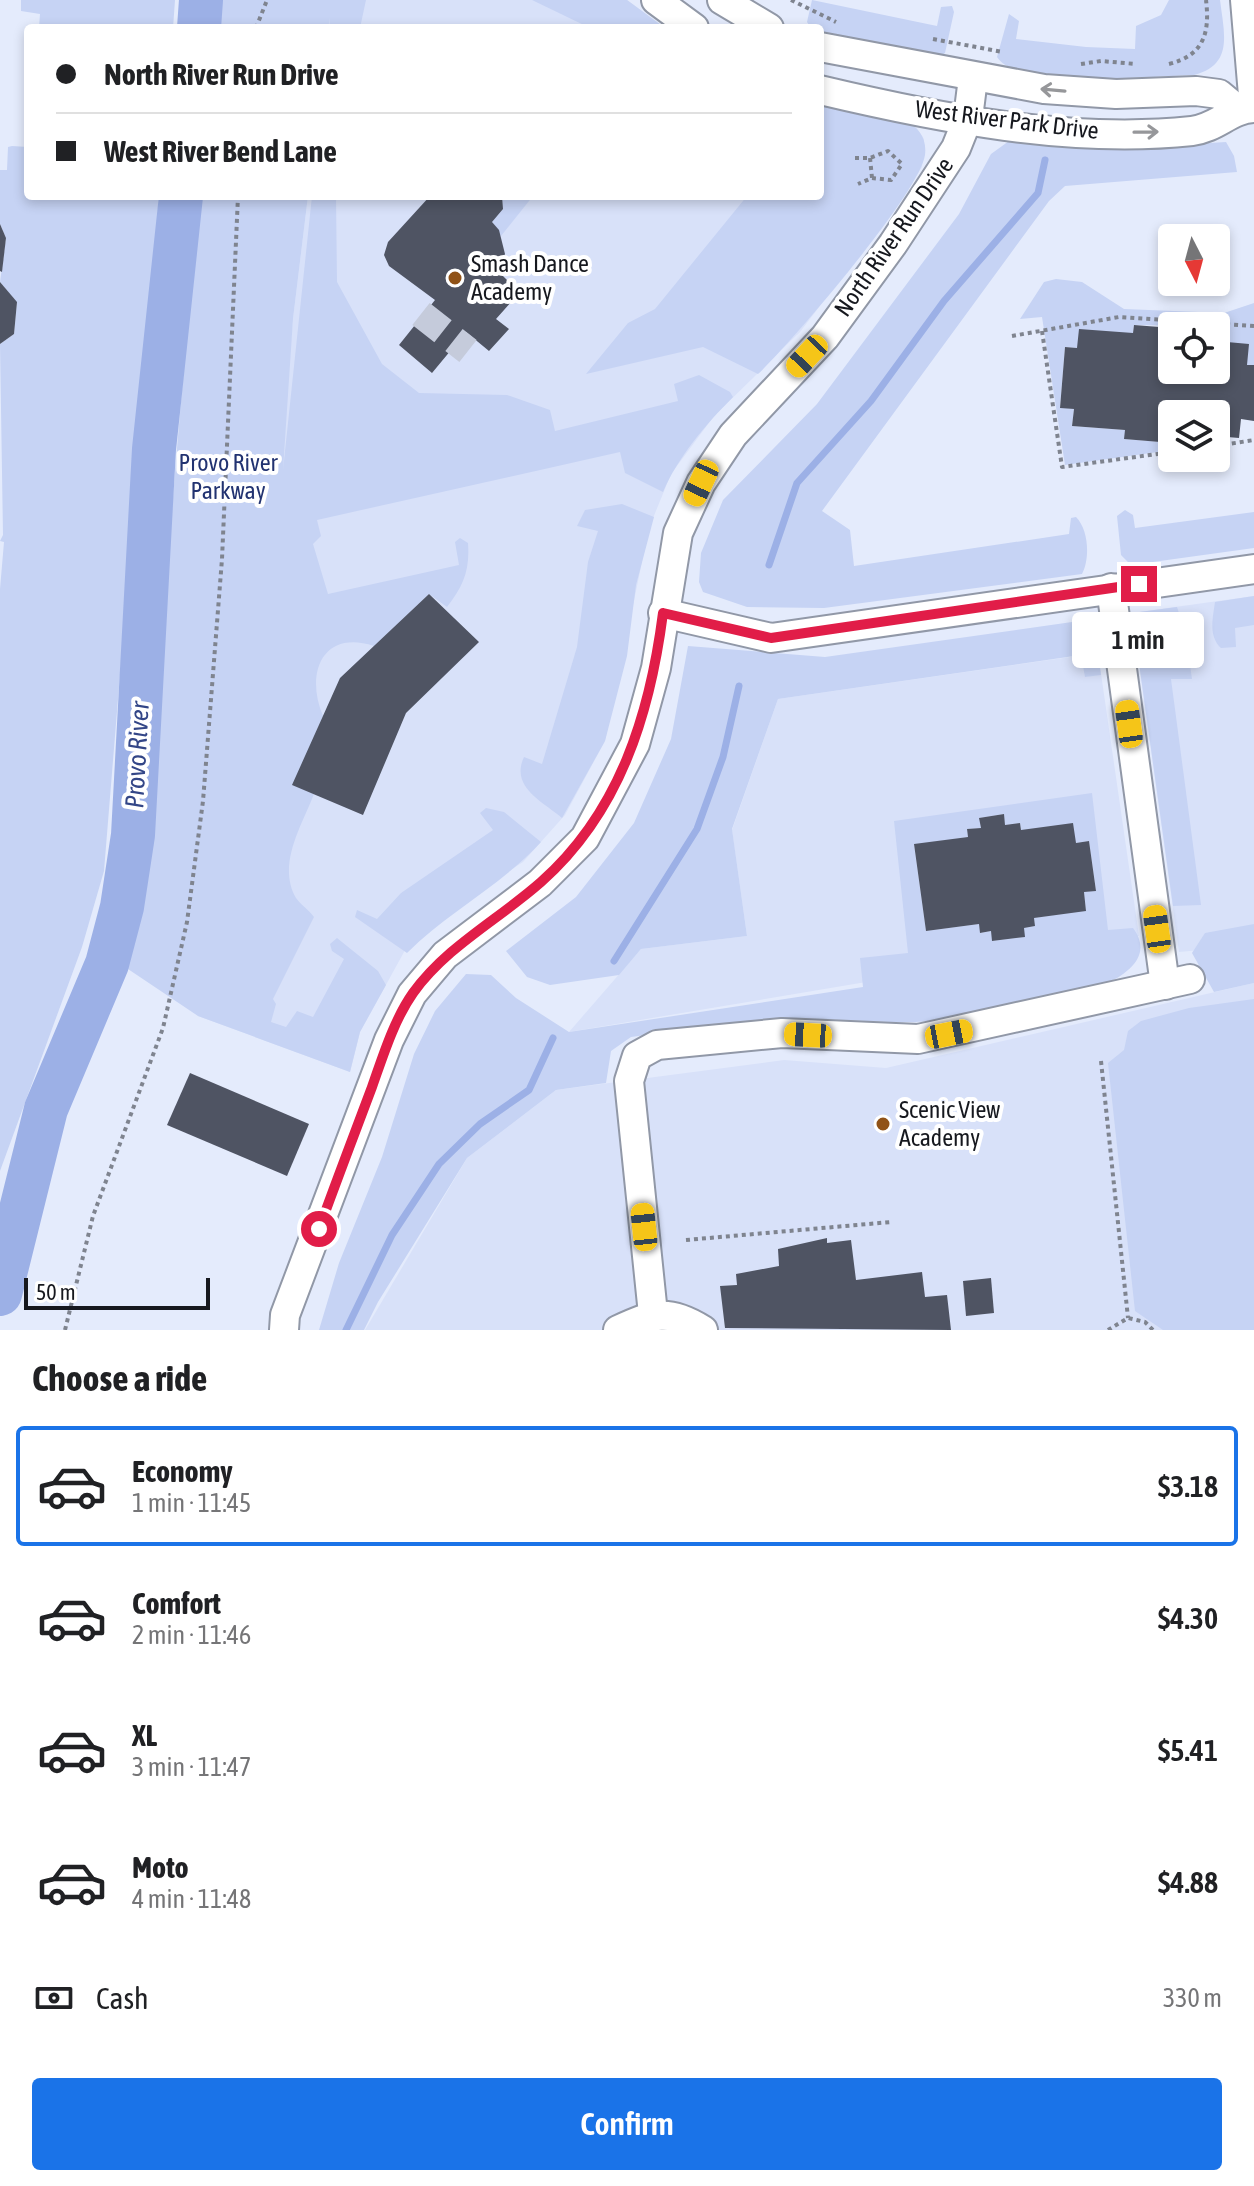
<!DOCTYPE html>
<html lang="en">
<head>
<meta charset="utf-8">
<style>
	body { margin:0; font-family:"Asap Condensed",sans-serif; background:#f6f6f6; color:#202124; height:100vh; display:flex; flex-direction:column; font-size:30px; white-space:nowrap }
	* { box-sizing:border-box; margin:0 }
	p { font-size:26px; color:#757577 }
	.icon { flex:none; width:44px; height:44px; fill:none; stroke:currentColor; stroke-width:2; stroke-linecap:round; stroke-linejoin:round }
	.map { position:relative; height:1330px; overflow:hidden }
	.sheet { display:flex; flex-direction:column; background:#fff; flex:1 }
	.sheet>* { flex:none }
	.hud { position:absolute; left:24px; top:24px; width:800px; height:176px; border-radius:8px; box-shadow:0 4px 12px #0003; display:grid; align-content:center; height:176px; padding:0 32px; background:#fff }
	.needle { width:52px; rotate:174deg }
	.controls { position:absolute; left:1158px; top:224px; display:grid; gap:16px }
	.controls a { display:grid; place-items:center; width:72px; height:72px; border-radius:8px; background:#fff; box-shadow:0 4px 12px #0003; font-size:40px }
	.scale { position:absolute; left:24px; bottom:20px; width:186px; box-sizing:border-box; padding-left:8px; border:4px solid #16181e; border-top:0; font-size:22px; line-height:28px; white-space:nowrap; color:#16181e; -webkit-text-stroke:6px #fff; paint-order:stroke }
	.end { position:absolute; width:36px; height:36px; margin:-18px; border:10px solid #e11d48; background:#fff; box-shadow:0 0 0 4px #fff }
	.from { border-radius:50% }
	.bubble { position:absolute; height:56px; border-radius:8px; background:#fff; box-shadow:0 4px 12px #0003; font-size:26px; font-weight:600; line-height:56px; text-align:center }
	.car { position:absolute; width:24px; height:48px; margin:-24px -12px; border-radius:10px; box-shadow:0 0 6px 2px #0007; background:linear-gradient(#f5c518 24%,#345 0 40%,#f5c518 0 76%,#345 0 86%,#f5c518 0) }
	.hud b { display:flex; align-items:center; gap:28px; height:76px; font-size:30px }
	.hud b+b { border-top:2px solid #e0e0e0 }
	.hud i { width:20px; height:20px; background:#202124 }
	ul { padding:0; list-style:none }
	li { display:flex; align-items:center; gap:24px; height:120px; margin:0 16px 12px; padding:0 16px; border:4px solid transparent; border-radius:8px }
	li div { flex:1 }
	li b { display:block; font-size:30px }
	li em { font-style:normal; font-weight:600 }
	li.active { border-color:#1a73e8 }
	li>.icon { width:72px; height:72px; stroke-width:1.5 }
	h2 { padding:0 32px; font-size:36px; line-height:96px }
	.pay { display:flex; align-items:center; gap:20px; height:88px; padding:0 32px; font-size:30px }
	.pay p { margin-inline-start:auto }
	.cta { display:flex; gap:16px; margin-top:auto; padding:16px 32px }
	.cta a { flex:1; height:92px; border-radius:8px; background:#1a73e8; color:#fff; font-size:32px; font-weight:600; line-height:92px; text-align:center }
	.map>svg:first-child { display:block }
</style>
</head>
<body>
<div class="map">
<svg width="1254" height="1330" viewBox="0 0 1254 1330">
	<rect width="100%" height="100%" fill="#e4ebfc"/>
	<g fill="#d8e1f9">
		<polygon points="331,0 627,0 665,28 328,28"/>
		<polygon points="916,127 924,139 922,167 894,209 800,332 714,416 671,474 649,528 605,741 565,815 523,862 462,902 409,943 360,1032 350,1072 198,1016 237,920 293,319 308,196 820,196"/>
		<polygon points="1254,596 1254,945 1179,952 1132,613"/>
		<polygon points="1098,653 1139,936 569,1032 641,949 747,936 732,830 778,699"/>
		<polygon points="1254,983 1254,1330 365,1330 467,1158 556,1090 784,1060 886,1068"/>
	</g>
	<g fill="#c6d3f4" fill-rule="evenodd">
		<polygon points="21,0 175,0 173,28 39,28 40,14 21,11"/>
		<polygon points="221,0 366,0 360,28 329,28 330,18 328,28 218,28"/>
		<polygon points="532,0 627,0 665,28 590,28"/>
		<polygon points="812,0 937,26 941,7 952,6 954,12 945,53 940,56 820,32 820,28 811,28 807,22"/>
		<path d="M1169,0h51c4,33 14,65 -26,75 -38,1 -178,14 -197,-18l12,-43 10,7 -3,18 70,8 49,2 1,-23 25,-11z"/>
		<path d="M820,103l85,17c14,8 22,18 20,35 -6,39 -134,188 -167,219l-55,-27 -117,27 42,-51 27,-14 92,-113h73z"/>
		<path d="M1009,141l104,8 113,-7 8,14 3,16 -172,14 -16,15 -227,310 28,19 4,36 215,-32 2,-16 5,-1c13,13 14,42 6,57l-258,34 -77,-1 -44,-15 -4,-10 2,-29 22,-53 94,-96 142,-190 32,-60z"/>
		<polygon points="12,146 28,147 28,196 159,196 104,871 82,947 0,1171 0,589 4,542 0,541 3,535 0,344 14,334 17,303 0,282 6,238 0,224 0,170 7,170 8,147"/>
		<path d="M201,196h107l-15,123 -10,151 29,-274h24l1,86 45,82 37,29 88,2 43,15 5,21 123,-30 -4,-17 25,-9 31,17 3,5c-27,27 -55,60 -70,95l-38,-19 -5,-21 -303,68 4,16 -8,8 15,50 131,-29 -4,-23 5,-4 8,5c2,28 -5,43 -21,64l-18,-13 -55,52c-52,-17 -69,28 -51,70l-30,69 21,9c-13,33 -37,71 -18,104 5,7 13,12 18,19l-41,82 3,5 -5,18 15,5 11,-16 16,6 31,-58 -12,-8 -2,-7 7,-6 41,33 8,14 -26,47 -10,40 -152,-56 -73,-49c35,-109 32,-229 39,-342 9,-144 22,-286 37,-429z"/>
		<polygon points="502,196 533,196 501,236 492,222 503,209"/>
		<polygon points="1056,279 1082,282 1124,309 1224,313 1254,303 1254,365 1247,365 1216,341 1216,326 1134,325 1133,333 1077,348 1065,347 1060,407 1074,409 1072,426 1125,430 1125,439 1172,443 1172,450 1065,465 1042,317 1020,319 1044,282"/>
		<path d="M622,504l32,13 -18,68 -9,71 -22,85 -43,77c-20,-17 -52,-31 -38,-61l18,7 35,-117 11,-85 10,-31 -21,-5 8,-16z"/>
		<polygon points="1125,510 1133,515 1135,528 1254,512 1254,548 1131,565 1121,555 1117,516"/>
		<path d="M1254,596v29l-19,3 1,19 -15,1c-13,-12 -8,-31 -6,-46z"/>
		<polygon points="1177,607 1185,631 1192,679 1171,679 1201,905 1173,906 1132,613"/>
		<polygon points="1093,619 1101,675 1085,677 1081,655 778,699 732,829 747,936 641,949 619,975 550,985 527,977 506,951 576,897 634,823 671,739 688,646 825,657"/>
		<path d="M1092,793l16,137 25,-2c52,70 -184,94 -222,94 -36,1 -73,-4 -110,-2 -57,2 -114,9 -170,17l-20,14 -5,32 -50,7 -89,68 -89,144 -14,28h-45l20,-67 43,-106 32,-103 21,-43 31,-37 25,1 25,23 53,34 294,-45 -3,-29 48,-5 -14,-132zM1003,814l2,11 15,-2 1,7 55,13 13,-2 7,49 -12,2 2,18 -52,8 1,8 -11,2v9l-31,4 -2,-10 -10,2 -2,-9 -53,7 -12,-86 54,-8 -1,-8 14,-1 -1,-10z"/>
		<path d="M486,808l18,4 37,30c-39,43 -92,69 -134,111l-52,-36 2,-7 20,9 24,-26 92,-63 -13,-17z"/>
		<polygon points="1254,924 1254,983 1214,992 1192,953 1205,933"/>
		<polygon points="1254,999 1254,1330 1163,1330 1135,1311 1108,1063 1124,1050 1128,1031 1141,1021 1189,1008"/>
	</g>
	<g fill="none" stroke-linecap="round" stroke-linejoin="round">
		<g stroke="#9cb0e6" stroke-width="7">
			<polyline points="769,565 797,483 871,401 944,301 1038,193 1045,160"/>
			<polyline points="614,961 697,829 723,757 739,686"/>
			<polyline points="346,1330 392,1235 439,1164 480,1124 529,1090 553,1038"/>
		</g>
		<g stroke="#9cb0e6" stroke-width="44">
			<polyline points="199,28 201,0"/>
			<polyline points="0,1294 46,1109 107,964 122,907 133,835 154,449 181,196"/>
		</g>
	</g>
	<g fill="#4f5463">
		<polygon points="430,196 502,196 503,209 492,222 499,230 505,254 497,270 512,285 511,302 496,319 509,329 489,351 466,332 432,373 399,345 435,300 389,266 384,255 388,242"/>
		<polygon points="0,224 6,238 2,272 0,271"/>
		<polygon points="0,282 17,302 14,334 0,344"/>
		<polygon points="1134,325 1172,328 1172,370 1216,370 1216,341 1249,344 1247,365 1254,365 1254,421 1241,419 1239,438 1216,436 1216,414 1172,414 1172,443 1124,439 1125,430 1072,426 1074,409 1060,408 1065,347 1077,348 1079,329 1133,333"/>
		<polygon points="429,594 479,642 406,713 363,815 292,785 340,678"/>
		<polygon points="1004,814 1005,825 1020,823 1021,830 1073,823 1076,843 1089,841 1096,891 1084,892 1086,911 1034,918 1035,926 1024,928 1025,937 992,941 991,931 980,933 979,924 926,931 914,844 968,837 967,829 981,828 979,818"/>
		<polygon points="190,1073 309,1124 287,1176 167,1125"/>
		<polygon points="827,1238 827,1243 851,1240 856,1280 922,1272 925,1297 947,1295 951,1330 725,1328 720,1286 737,1285 736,1274 779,1266 778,1249"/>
		<polygon points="991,1278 994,1313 966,1316 963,1281"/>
	</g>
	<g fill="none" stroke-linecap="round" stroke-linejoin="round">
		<polyline stroke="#c5cbdb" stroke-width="28" stroke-dasharray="28 14" stroke-linecap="butt" points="421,314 468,351"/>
		<g stroke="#9198a7" stroke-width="32">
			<g id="minor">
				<polyline points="656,0 694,28"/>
				<polyline points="722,0 769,28"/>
				<polyline points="1245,0 1254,107"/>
				<polyline points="820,47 1044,89 1116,94 1196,91 1219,94 1237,109"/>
				<path d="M820,90c118,28 250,54 372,41 25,-3 38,-22 62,-23"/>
				<polyline points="1111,588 1165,985"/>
				<polyline points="663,613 771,638 1254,569"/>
				<polyline points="653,1314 629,1081 637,1056 657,1045 782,1033 918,1039 1190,979"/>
				<polyline points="284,1330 285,1315 389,1040 412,994 445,955 540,883 585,838 635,744 656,668 678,533 701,483 733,435 825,337 893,244 956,148 968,118 973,78"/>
				<path d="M618,1330c35,-16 50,-22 85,0"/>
			</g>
		</g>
		<g stroke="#7f848f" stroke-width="4" stroke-dasharray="4 4" stroke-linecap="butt">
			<polyline points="791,0 836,22"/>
			<polyline points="256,28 267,0"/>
			<polyline points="933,39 1003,52"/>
			<polyline points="1081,64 1101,61 1136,64"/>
			<path d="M1169,64c35,-9 41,-31 37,-64"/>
			<polyline points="855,158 870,158 888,151 902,164 891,180 872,178 858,184"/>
			<polyline points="870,158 872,178"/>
			<polyline points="1042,331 1062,467 1172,452"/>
			<polyline points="1012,336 1119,317 1254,326"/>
			<polyline points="1216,446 1254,440"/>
			<polyline points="1101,1061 1128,1318"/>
			<polyline points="686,1240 891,1222"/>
			<polyline points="65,1330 93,1216 163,1028 187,922 203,801 222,559 238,196"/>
			<polyline points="1108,1330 1128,1318 1145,1322 1153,1330"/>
		</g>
		<use href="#minor" stroke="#fff" stroke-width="28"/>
	</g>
	<defs><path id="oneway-shaft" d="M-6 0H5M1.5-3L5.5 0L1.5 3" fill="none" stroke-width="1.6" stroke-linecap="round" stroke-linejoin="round" transform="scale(2)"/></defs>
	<g stroke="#96979a">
		<use href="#oneway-shaft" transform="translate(1053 90) rotate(-175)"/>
		<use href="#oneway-shaft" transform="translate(1146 132) rotate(-1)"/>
	</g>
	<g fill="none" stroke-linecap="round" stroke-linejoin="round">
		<path stroke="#e11d48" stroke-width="10" d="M319,1229c17,-47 35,-94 53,-142 11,-31 22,-67 41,-94 34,-47 85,-73 128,-111 79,-70 109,-168 122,-269l108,25 368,-54"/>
	</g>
	<g fill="#905217" stroke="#fff" stroke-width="3">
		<circle cx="455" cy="278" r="8"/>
		<circle cx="883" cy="1124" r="8"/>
	</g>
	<g text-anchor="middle" stroke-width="8" stroke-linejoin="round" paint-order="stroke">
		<g font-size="24" fill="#16181e" stroke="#fff">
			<text transform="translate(1007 120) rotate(7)" y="8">West River Park Drive</text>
			<text transform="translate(894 237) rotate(-55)" y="8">North River Run Drive</text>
		</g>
		<g font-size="24" fill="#16181e" stroke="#fff" text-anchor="start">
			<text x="471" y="272">Smash Dance<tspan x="471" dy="28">Academy</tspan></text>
			<text x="899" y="1118">Scenic View<tspan x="899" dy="28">Academy</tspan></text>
		</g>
		<g font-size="24" fill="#223371" stroke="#fff">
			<text x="228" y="471">Provo River<tspan x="228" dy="28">Parkway</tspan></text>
		</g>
		<g font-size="26" font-style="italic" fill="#334687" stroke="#fff">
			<text transform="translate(137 755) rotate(-87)" y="9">Provo River</text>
		</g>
	</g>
</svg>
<div class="controls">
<a><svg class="needle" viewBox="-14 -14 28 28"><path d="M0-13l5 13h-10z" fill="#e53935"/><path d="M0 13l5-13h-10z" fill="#757577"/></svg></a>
<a><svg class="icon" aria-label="locate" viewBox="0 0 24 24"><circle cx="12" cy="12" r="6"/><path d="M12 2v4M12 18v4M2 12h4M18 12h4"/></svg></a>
<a><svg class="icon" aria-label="layers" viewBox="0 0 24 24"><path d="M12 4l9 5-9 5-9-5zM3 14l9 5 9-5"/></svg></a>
</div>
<div class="scale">50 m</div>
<i class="end from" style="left:319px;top:1229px"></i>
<i class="end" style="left:1139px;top:584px"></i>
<div class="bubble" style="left:1072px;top:612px;width:132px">1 min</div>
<i class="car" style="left:807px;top:356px;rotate:223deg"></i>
<i class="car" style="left:701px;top:483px;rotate:205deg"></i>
<i class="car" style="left:1129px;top:724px;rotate:352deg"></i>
<i class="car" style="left:1157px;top:929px;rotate:352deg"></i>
<i class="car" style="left:949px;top:1034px;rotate:79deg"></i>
<i class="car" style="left:808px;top:1035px;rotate:273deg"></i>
<i class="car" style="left:644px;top:1227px;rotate:354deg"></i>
<div class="hud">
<b><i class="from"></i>North River Run Drive</b>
<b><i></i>West River Bend Lane</b>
</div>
</div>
<section class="sheet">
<h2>Choose a ride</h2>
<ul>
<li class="active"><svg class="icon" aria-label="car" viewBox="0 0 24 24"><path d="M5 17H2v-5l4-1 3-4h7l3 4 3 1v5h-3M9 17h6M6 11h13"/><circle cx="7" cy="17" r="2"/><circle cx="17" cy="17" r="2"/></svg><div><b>Economy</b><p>1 min · 11:45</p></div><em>$3.18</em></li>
<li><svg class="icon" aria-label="car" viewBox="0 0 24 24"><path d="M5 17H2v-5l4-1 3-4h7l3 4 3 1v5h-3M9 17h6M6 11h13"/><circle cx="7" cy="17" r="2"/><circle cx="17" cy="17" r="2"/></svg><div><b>Comfort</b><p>2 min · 11:46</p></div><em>$4.30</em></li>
<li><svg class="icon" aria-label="car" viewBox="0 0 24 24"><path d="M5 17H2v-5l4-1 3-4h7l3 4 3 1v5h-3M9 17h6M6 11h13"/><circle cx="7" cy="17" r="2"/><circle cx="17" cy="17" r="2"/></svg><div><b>XL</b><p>3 min · 11:47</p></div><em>$5.41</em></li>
<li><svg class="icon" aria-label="car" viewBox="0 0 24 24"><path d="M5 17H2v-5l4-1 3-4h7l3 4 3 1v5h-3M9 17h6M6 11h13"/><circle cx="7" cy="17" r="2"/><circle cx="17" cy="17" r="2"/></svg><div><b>Moto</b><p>4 min · 11:48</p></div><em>$4.88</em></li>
</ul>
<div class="pay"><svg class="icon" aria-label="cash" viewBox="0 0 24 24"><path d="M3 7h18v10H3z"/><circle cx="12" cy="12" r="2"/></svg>Cash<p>330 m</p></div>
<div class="cta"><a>Confirm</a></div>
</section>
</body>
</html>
